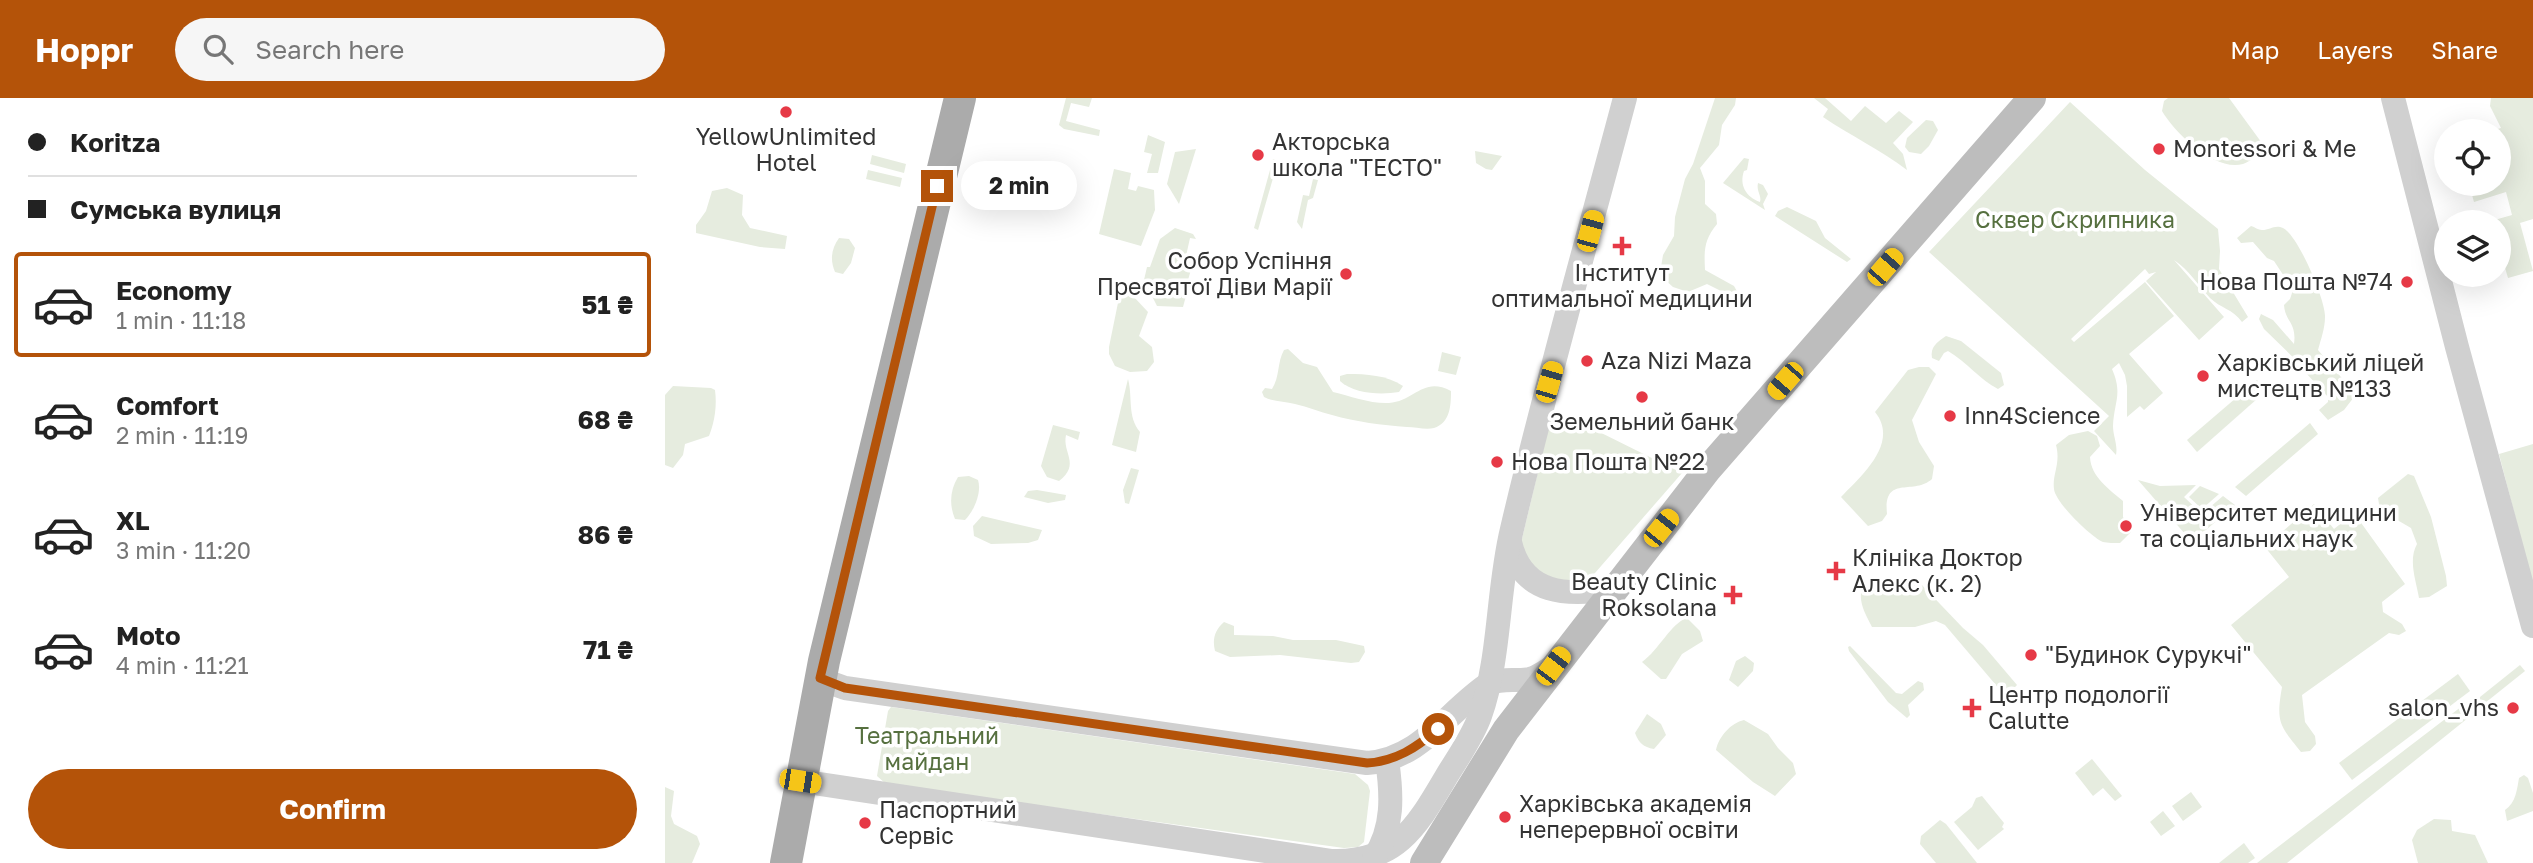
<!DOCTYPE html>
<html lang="en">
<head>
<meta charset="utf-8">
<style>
	body { margin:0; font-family:"Golos Text",sans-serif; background:#f6f6f6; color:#222; height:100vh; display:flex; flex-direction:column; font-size:26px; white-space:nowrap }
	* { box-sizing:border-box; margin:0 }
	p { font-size:23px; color:#767676 }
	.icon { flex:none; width:38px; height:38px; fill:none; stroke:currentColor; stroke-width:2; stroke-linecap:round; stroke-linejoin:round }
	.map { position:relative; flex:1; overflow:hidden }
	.drawer { display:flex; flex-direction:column; background:#fff; width:665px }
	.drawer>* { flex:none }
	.guide { display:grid; align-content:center; height:154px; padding:0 28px; background:#fff }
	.buttons { position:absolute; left:1769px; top:21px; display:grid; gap:14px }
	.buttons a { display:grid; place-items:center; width:77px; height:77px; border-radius:50%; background:#fff; box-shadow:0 7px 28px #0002; font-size:35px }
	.end { position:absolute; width:32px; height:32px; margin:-16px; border:9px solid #b45309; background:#fff; box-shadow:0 0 0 4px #fff }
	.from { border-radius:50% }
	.bubble { position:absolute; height:49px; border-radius:24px; background:#fff; box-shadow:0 7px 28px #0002; font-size:23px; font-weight:700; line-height:49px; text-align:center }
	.car { position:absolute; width:21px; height:42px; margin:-21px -10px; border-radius:9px; box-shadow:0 0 5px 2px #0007; background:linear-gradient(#f5c518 24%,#345 0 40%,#f5c518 0 76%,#345 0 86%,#f5c518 0) }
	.guide b { display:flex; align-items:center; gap:24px; height:66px; font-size:26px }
	.guide b+b { border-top:2px solid #e0e0e0 }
	.guide i { width:18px; height:18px; background:#222 }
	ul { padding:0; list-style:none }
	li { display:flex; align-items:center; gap:21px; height:105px; margin:0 14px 10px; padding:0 14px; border:4px solid transparent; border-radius:7px }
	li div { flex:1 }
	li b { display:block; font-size:26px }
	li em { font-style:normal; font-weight:700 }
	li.active { border-color:#b45309 }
	li>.icon { width:63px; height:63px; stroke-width:1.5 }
	.button { display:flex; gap:14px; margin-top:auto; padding:14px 28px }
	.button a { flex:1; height:80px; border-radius:42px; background:#b45309; color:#fff; font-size:28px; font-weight:700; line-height:80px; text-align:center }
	header { display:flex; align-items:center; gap:42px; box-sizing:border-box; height:98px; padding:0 35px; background:#b45309; color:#fff }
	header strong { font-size:33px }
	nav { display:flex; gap:38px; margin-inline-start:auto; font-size:24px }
	.search { width:490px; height:63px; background:#f6f6f6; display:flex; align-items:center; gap:18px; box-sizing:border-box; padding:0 24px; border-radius:38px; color:#767676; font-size:26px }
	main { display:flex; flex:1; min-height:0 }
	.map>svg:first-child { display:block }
</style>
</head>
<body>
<header>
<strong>Hoppr</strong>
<div class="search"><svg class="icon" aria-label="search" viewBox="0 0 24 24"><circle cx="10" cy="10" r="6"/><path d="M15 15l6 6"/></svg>Search here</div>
<nav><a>Map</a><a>Layers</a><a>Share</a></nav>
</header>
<main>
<section class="drawer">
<div class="guide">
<b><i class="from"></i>Koritza</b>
<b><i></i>Сумська вулиця</b>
</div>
<ul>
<li class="active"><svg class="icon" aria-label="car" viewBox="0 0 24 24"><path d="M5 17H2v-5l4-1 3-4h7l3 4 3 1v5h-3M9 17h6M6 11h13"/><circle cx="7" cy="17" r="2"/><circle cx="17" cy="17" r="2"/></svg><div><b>Economy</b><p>1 min · 11:18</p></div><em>51 ₴</em></li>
<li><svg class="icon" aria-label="car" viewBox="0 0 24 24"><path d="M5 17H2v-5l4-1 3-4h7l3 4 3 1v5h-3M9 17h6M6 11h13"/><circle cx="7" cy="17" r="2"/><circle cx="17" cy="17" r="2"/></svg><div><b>Comfort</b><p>2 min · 11:19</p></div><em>68 ₴</em></li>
<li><svg class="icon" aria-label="car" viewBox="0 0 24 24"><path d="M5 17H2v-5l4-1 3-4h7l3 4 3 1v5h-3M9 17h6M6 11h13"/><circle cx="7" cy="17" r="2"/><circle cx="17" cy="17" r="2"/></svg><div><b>XL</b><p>3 min · 11:20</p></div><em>86 ₴</em></li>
<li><svg class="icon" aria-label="car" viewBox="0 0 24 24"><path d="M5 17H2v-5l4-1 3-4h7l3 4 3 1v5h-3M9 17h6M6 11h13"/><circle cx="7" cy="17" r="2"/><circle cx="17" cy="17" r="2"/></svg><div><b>Moto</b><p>4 min · 11:21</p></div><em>71 ₴</em></li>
</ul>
<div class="button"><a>Confirm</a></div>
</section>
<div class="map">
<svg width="1868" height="765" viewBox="0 0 1868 765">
	<rect width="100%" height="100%" fill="#fff"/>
	<g fill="#e6ecdf">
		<polygon points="401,0 427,0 424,9 406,5 401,23 435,32 434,38 399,31 394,27"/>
		<path d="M1050,0h21l-1,7 -13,20 -3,20 -19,23 5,13v23l11,10 1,10c-13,16 -13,26 -12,46l29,16 5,9 -4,3 -28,-14 -19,8 -15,-5 -10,-9 -2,-11 2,-12 11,-19 1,-19 10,-38 8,-15z"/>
		<path d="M1149,0h11l26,23 14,-15 21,17 13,-12 14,11 -20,21 10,11 4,16c-26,-20 -56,-34 -84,-53l5,-8z"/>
		<path d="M1503,0h61l38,52c-7,4 -16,11 -24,14 -28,8 -68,-31 -81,-53l2,-10z"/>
		<polygon points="1826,0 1868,0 1868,121 1855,125 1868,173 1843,180 1834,149 1834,124 1826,123 1847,117 1841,94 1809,104 1804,86 1834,86 1834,33 1826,33 1836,30 1825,8"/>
		<path d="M1405,4l75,68 73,59 2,22 -1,18 29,48 -6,5c-9,-13 -22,-14 -32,-24 -12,-13 -21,-28 -36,-38l50,57 -25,23 -53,-59 10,-9 -7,2 -4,-5 -74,70 3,3 71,-60 29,34 -45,38 34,39 -19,17 -4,-4 -13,11v-31l-2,-11 -6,-12 -7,6c11,25 2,33 1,57 0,10 5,19 3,29l-22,-24 15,-15 -180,-164z"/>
		<polygon points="1261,22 1268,23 1273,32 1264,48 1256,56 1244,54 1240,49 1242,40"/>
		<polygon points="483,37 500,44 493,75 482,75 487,56 479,54"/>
		<polygon points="531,51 514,106 502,86 510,54"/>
		<polygon points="810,53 837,58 827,72 821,71 811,65"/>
		<polygon points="207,57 241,66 239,75 205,66"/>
		<path d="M1079,60l5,1 -2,11 -3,1c-5,14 2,26 16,31 2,-6 -4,-11 -2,-19l5,2 5,9 -5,10 2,6 -42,-27z"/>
		<polygon points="608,61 613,63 593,132 589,130"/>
		<polygon points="449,71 466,75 463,91 471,93 473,88 489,92 490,112 476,148 434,136"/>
		<polygon points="203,72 237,80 235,89 201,81"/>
		<polygon points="648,81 653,82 648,100 643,102 637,131 632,124 638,97 644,98"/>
		<polygon points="62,90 78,97 77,117 85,130 122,138 120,151 95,149 31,135 31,127 41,113 47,93"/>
		<polygon points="1122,109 1151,123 1160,140 1186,161 1182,164 1110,118 1113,113"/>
		<path d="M1586,128c4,1 7,4 11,4 8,0 13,-6 21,-2 15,7 43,73 42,89 0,11 -4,22 -7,33l34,40 2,7 -10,13 -16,10 -9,-10 9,-8v-5l-22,-24 -4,-7 -38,-37 -5,-10 2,-5 12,6 21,24c3,-22 -9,-22 -10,-39l6,-6 3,-9 -19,-29 -7,-3 -14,-16 -12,1 -4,-5z"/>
		<polygon points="510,130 528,136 531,141 525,140 521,158 529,161 523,182 525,183 518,209 492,208 479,182 482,169 485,169 495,141"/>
		<path d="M174,140l10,1 6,9 -4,15 -8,11 -8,-2c-5,-12 -4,-23 4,-34z"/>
		<polygon points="456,190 468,198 483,214 474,238 487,249 489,264 482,273 465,274 450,268 444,256 444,249"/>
		<path d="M1281,238l15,5 40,32 3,12 -6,4c-19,-10 -31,-27 -50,-38l-4,2 -5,8 -7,-3c-2,-11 5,-16 14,-22z"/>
		<path d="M623,251l15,14 14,4 16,25c17,4 38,12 56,11 26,-2 34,-27 62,-12 0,15 -1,32 -17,37 -8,2 -19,-1 -27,-1 -25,-2 -51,-5 -75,-12 -12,-3 -24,-8 -37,-11 -10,-3 -22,-2 -31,-7l-2,-5 3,-4 7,1c8,-12 5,-27 12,-39z"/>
		<polygon points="777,254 796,259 791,277 773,273"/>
		<path d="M1254,269h10l7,7 -24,46 7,22 15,24 -2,13c-19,17 -49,-5 -45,35l-5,7 -14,5 -27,-29c20,-21 59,-54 34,-85l33,-42z"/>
		<path d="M682,276c20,0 39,1 56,12l-4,6c-18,3 -45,2 -59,-11v-5z"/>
		<path d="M463,281c5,19 -1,37 12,53l-4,20 -24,-7z"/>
		<polygon points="1592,282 1601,293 1532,354 1522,342"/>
		<path d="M8,288l38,2 4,2c2,15 0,31 -6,46l-24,8 -2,11 -10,13 -8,-3v-70z"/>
		<polygon points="888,311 1017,375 930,475 919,483 886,486 854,453"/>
		<polygon points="1645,325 1653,336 1581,398 1570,389"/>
		<path d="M388,327l27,7 -2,8 -12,-5c-4,18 15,29 -7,46l-12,-4 -6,-11z"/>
		<path d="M1423,333l9,5 3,10 -10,11c1,20 19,32 33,44v16l8,15 -11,11c-5,0 -13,0 -17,-1 -12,-5 -48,-40 -49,-53 -2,-15 7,-25 2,-44l13,-10z"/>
		<polygon points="1868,346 1868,488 1834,356"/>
		<polygon points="466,370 474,372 464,406 460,405 458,392"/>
		<path d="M1743,376l6,2 17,41 15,59 1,10 -18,11 -10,1c-3,-18 -11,-38 -2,-54l-6,-16 -31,-18 -2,-12z"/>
		<path d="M304,378l9,4c4,12 -4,31 -13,40l-10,-1c-6,-14 -5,-29 3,-42z"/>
		<polygon points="1473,382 1495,388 1531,387 1519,399 1537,416 1558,398 1570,407 1527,444"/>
		<polygon points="1535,388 1554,396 1537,411 1524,399"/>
		<polygon points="372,392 401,397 400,402 383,405 359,399 363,393"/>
		<path d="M1649,406l20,25 20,-16 51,71 -23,18 1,10 19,12 4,7 -7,4 -10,-2 -87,62 3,27 10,14 1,8 -6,7 -9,1c-22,-27 -25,-30 -19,-65l-51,-62 58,-48 -24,-30z"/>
		<polygon points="317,418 377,432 373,442 363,445 326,446 309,438 308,428"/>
		<path d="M1239,483l15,1 44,46 20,17 34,40 -10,10 -6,-4 -56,-66 -9,-4 -21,6h-43c-7,-14 -16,-28 -8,-44l19,1z"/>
		<path d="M1022,520l13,13 3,10 -21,13 -16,25h-5l-19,-17c17,-12 29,-39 45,-44z"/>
		<path d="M559,524l10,4v9l39,1 20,4h43l28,6 1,6 -6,10 -8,1 -71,-8 -50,2 -15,-6c-3,-12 0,-21 9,-29z"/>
		<polygon points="1185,548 1231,595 1237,596 1253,583 1258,585 1259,592 1243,607 1245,617 1242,620 1223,604 1184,553 1183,549"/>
		<polygon points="1080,558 1089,565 1088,573 1073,589 1064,582 1071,563"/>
		<polygon points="1855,567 1860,573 1815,609 1810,603"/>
		<polygon points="1793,576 1805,593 1687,682 1674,665"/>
		<polygon points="1805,602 1813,612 1622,765 1592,765"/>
		<polygon points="226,609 690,676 703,687 705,693 699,744 693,749 679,750 221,686 212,678 223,613"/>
		<path d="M982,616l14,10 5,11 -12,14c-11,-2 -15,-6 -19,-16z"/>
		<path d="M1079,622l24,14 10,14 15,15 3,11 -21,22 -22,-14 -37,-32c3,-14 15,-27 28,-30z"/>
		<polygon points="1427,661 1457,698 1450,703 1438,690 1428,698 1410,675"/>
		<path d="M1859,677l4,3 5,15v18l-26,10 -2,-11c11,-7 12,-21 14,-32z"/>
		<polygon points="0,689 9,693 6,718 9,726 32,738 35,746 27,765 0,765"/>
		<polygon points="1526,694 1537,709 1518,723 1507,708"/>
		<polygon points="1317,698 1339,725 1337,729 1339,731 1313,752 1289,724 1307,709 1311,700"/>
		<polygon points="1498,713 1510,728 1496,738 1485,724"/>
		<polygon points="1769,721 1786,722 1787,733 1810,737 1823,765 1753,765 1747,742 1752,732"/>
		<polygon points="1275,722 1281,726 1312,765 1271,765 1255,746 1256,738"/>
		<polygon points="1579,745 1590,760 1583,765 1554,765"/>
	</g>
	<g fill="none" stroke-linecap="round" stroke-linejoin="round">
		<g stroke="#d0d0d0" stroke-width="24">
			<polyline points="1728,0 1792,249 1868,528"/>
			<path d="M845,444c12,54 58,54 103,47"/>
			<path d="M155,581l25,9 522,75c54,-4 79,-50 120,-78 14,-8 28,-3 43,-6 8,-2 16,-8 24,-13"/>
			<path d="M135,683l532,80c65,2 85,-35 114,-84 12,-20 26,-39 34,-61 21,-60 17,-126 32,-187 34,-145 75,-288 113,-431"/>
			<path d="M709,760c20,-30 18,-64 13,-98"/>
		</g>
		<polyline stroke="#bdbdbd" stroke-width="28" points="759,765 841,632 1043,371 1367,0"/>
		<polyline stroke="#ababab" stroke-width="32" points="121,765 159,563 295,0"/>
	</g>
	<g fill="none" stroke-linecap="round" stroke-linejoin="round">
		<path stroke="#b45309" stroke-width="9" d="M272,88l-117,492 25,10 522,75c29,-2 49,-15 71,-34"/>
	</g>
	<g fill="#e63946" stroke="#fff" stroke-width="2.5">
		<circle cx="121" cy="14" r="7"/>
		<circle cx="1494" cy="51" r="7"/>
		<circle cx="593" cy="57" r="7"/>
		<path d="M953.5 137.5h7v7h7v7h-7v7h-7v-7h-7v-7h7z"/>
		<circle cx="681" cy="176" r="7"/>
		<circle cx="1742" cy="184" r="7"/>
		<circle cx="922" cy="263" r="7"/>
		<circle cx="1538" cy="278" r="7"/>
		<circle cx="977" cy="299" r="7"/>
		<circle cx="1285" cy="318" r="7"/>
		<circle cx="832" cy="364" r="7"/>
		<circle cx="1461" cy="428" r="7"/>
		<path d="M1167.5 462.5h7v7h7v7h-7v7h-7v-7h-7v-7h7z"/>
		<path d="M1064.5 486.5h7v7h7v7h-7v7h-7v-7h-7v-7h7z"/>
		<circle cx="1366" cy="557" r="7"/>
		<path d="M1303.5 599.5h7v7h7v7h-7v7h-7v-7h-7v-7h7z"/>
		<circle cx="1848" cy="610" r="7"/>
		<circle cx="840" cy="719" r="7"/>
		<circle cx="200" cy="725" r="7"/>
	</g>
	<g text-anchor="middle" stroke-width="7" stroke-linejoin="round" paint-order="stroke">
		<g font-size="23" fill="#333" stroke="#fff" text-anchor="start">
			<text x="121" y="47" text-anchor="middle">YellowUnlimited<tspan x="121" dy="26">Hotel</tspan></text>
			<text x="607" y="52">Акторська<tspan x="607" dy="26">школа "ТЕСТО"</tspan></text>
			<text x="1508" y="59">Montessori &amp; Me</text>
			<text x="667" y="171" text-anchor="end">Собор Успіння<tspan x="667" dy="26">Пресвятої Діви Марії</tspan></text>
			<text x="957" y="183" text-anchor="middle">Інститут<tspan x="957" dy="26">оптимальної медицини</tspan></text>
			<text x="1728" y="192" text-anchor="end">Нова Пошта №74</text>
			<text x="936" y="271">Aza Nizi Maza</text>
			<text x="1552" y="273">Харківський ліцей<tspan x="1552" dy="26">мистецтв №133</tspan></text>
			<text x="1299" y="326">Inn4Science</text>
			<text x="977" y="332" text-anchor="middle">Земельний банк</text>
			<text x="846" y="372">Нова Пошта №22</text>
			<text x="1475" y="423">Університет медицини<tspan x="1475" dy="26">та соціальних наук</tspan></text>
			<text x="1187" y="468">Клініка Доктор<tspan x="1187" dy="26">Алекс (к. 2)</tspan></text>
			<text x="1052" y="492" text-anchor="end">Beauty Clinic<tspan x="1052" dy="26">Roksolana</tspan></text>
			<text x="1380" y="565">"Будинок Cурукчі"</text>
			<text x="1323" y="605">Центр подології<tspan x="1323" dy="26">Calutte</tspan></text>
			<text x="1834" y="618" text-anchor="end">salon_vhs</text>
			<text x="854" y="714">Харківська академія<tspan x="854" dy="26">неперервної освіти</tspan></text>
			<text x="214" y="720">Паспортний<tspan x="214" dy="26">Сервіс</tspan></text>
		</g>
		<g font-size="23" fill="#56703f" stroke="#fff">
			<text x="1410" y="130">Сквер Скрипника</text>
			<text x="262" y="646">Театральний<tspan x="262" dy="26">майдан</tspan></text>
		</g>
	</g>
</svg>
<div class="buttons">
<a><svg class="icon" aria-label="locate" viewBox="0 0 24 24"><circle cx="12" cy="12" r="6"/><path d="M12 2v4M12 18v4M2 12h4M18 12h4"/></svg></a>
<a><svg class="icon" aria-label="layers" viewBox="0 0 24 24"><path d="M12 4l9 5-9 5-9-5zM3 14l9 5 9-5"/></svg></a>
</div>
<i class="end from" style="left:773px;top:631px"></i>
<i class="end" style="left:272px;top:88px"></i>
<div class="bubble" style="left:296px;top:63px;width:116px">2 min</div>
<i class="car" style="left:925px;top:133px;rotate:15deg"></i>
<i class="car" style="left:1220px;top:169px;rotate:41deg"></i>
<i class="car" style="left:1120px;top:283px;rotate:221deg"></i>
<i class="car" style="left:884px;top:284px;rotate:16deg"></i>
<i class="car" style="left:996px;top:430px;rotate:39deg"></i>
<i class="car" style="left:888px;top:568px;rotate:37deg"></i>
<i class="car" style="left:135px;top:683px;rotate:99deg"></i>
</div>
</main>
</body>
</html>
